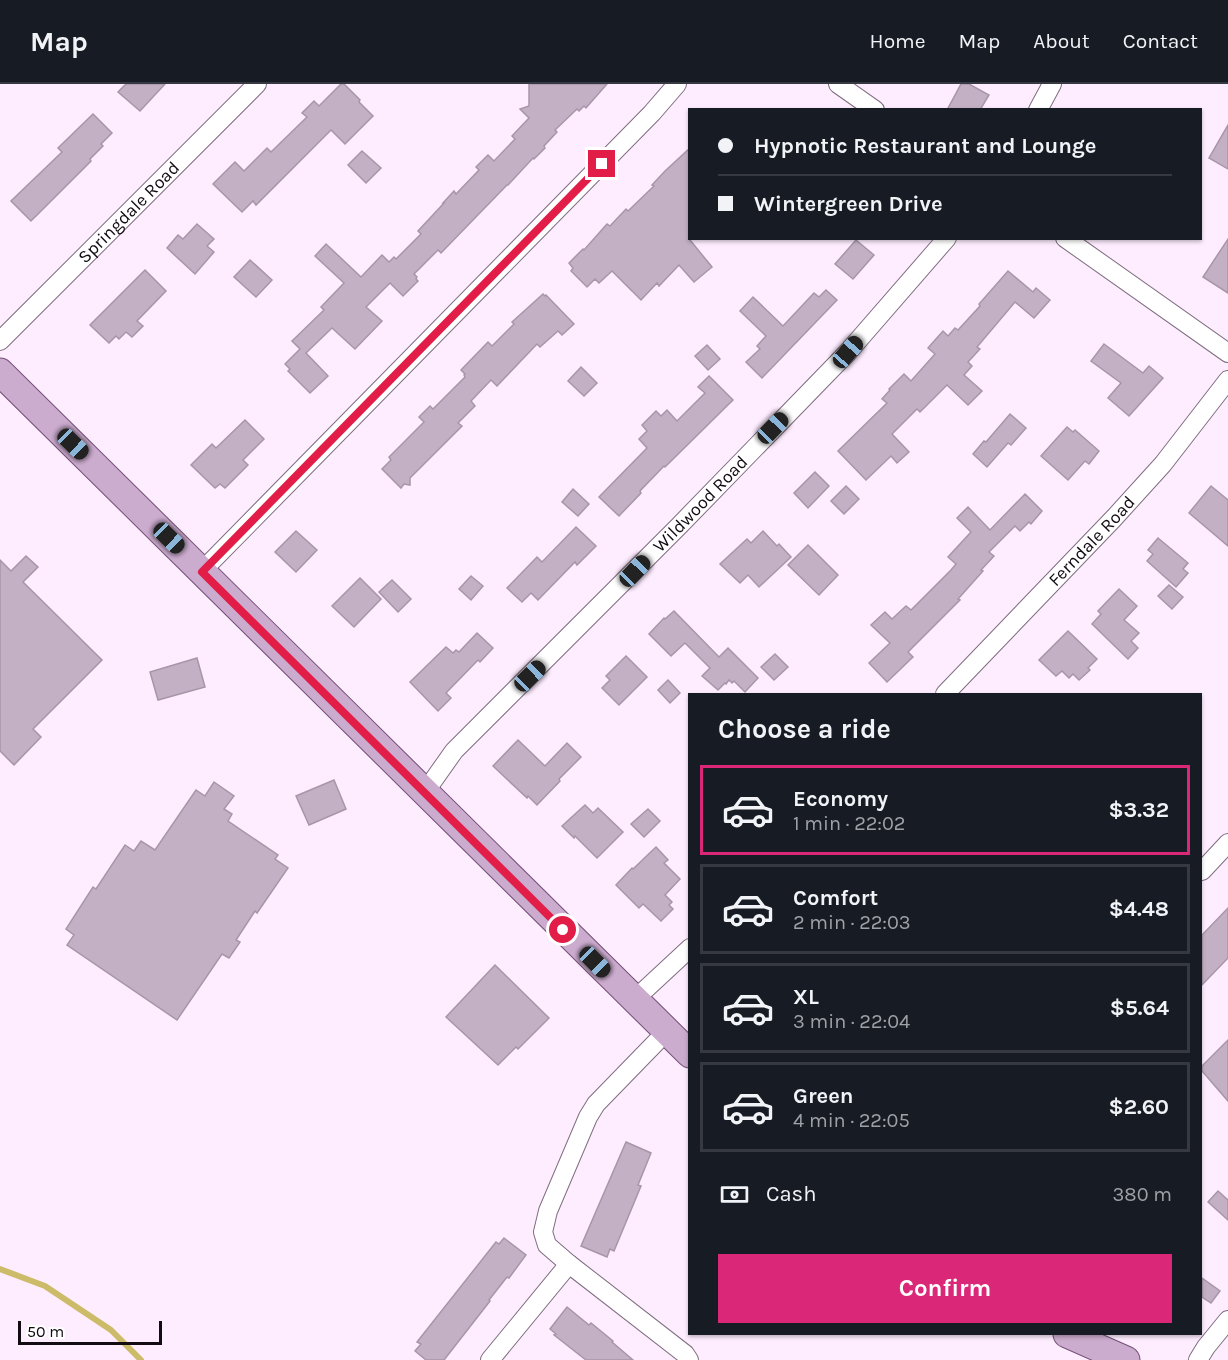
<!DOCTYPE html>
<html lang="en">
<head>
<meta charset="utf-8">
<style>
	body { margin:0; font-family:Karla,sans-serif; background:#20242c; color:#f1f3f6; height:100vh; display:flex; flex-direction:column; font-size:22px; white-space:nowrap }
	* { box-sizing:border-box; margin:0 }
	p { font-size:20px; color:#9ea1a6 }
	.icon { flex:none; width:33px; height:33px; fill:none; stroke:currentColor; stroke-width:2; stroke-linecap:round; stroke-linejoin:round }
	.map { position:relative; flex:1; overflow:hidden }
	.panel { position:absolute; left:688px; top:609px; width:514px; height:642px; display:flex; flex-direction:column; background:#171b24; border-radius:0px; box-shadow:0 2px 4px #0004 }
	.panel>* { flex:none }
	.guide { position:absolute; left:688px; top:24px; width:514px; height:132px; border-radius:0px; box-shadow:0 2px 4px #0004; display:grid; align-content:center; height:132px; padding:0 30px; background:#171b24 }
	.scale { position:absolute; left:18px; bottom:15px; width:144px; box-sizing:border-box; padding-left:6px; border:3px solid #120b12; border-top:0; font-size:16px; line-height:21px; white-space:nowrap; color:#120b12; -webkit-text-stroke:4px #fff; paint-order:stroke }
	.end { position:absolute; width:27px; height:27px; margin:-14px; border:8px solid #e11d48; background:#fff; box-shadow:0 0 0 3px #fff }
	.from { border-radius:50% }
	.car { position:absolute; width:18px; height:36px; margin:-18px -9px; border-radius:8px; box-shadow:0 0 4px 2px #0007; background:linear-gradient(#222 24%,#8ab4d8 0 40%,#222 0 76%,#8ab4d8 0 86%,#222 0) }
	.guide b { display:flex; align-items:center; gap:21px; height:57px; font-size:22px }
	.guide b+b { border-top:2px solid #363941 }
	.guide i { width:15px; height:15px; background:#f1f3f6 }
	ul { padding:0; list-style:none }
	li { display:flex; align-items:center; gap:18px; height:90px; margin:0 12px 9px; padding:0 18px; border:3px solid #363941; border-radius:0px }
	li div { flex:1 }
	li b { display:block; font-size:22px }
	li em { font-style:normal; font-weight:700 }
	li.active { border-color:#db2777 }
	li>.icon { width:54px; height:54px; stroke-width:1.5 }
	h2 { padding:0 30px; font-size:27px; line-height:72px }
	.pay { display:flex; align-items:center; gap:15px; height:66px; padding:0 30px; font-size:22px }
	.pay p { margin-inline-start:auto }
	.button { display:flex; gap:12px; margin-top:auto; padding:12px 30px }
	.button a { flex:1; height:69px; border-radius:0px; background:#db2777; color:#fff; font-size:24px; font-weight:700; line-height:69px; text-align:center }
	header { display:flex; align-items:center; gap:36px; box-sizing:border-box; height:84px; padding:0 30px; background:#171b24; border-bottom:2px solid #363941 }
	header strong { font-size:28px }
	nav { display:flex; gap:33px; margin-inline-start:auto; font-size:21px }
	.map>svg:first-child { display:block }
</style>
</head>
<body>
<header>
<strong>Map</strong>
<nav><a>Home</a><a>Map</a><a>About</a><a>Contact</a></nav>
</header>
<div class="map">
<svg width="1228" height="1276" viewBox="0 0 1228 1276">
	<rect width="100%" height="100%" fill="#feedff"/>
	<g fill="none" stroke-linecap="round" stroke-linejoin="round">
		<polyline stroke="#ccbb69" stroke-width="6" points="0,1185 45,1202 111,1246 141,1276"/>
	</g>
	<g fill="#c3b0c5" stroke="#a895a9" stroke-width="1.5">
		<polygon points="126,0 165,0 140,27 118,8"/>
		<polygon points="341,0 344,0 360,16 359,18 373,32 345,60 331,46 256,121 253,117 242,128 213,100 235,78 244,87 267,64 271,68 307,33 302,29 314,17 319,22"/>
		<polygon points="529,0 607,0 586,24 584,22 579,27 577,25 555,46 557,48 544,62 545,64 534,75 533,74 508,101 507,101 441,169 438,166 414,190 417,193 416,195 418,197 403,212 390,199 366,223 382,237 355,265 332,244 306,269 328,292 310,309 288,287 290,285 285,280 300,265 292,257 324,226 321,223 344,199 315,172 326,160 361,193 382,171 389,178 394,173 396,175 421,150 418,147 444,119 443,119 454,107 456,110 479,86 476,83 488,71 494,77 515,55 512,52 529,34 520,25 529,22"/>
		<polygon points="961,0 969,0 989,11 980,26 947,26"/>
		<polygon points="93,30 112,49 101,60 103,62 90,75 91,77 31,137 11,117 62,68 58,64"/>
		<polygon points="1228,41 1228,85 1209,74"/>
		<polygon points="690,64 690,156 712,183 694,198 679,181 659,202 657,199 641,216 612,187 599,199 595,195 587,203 571,187 573,184 569,179 583,165 584,166 607,140 610,142 626,125 628,127 654,102 652,101 665,87"/>
		<polygon points="362,67 381,84 366,99 348,81"/>
		<polygon points="197,140 214,155 207,162 214,168 195,190 167,164 178,151 183,155"/>
		<polygon points="1228,155 1228,209 1203,193"/>
		<polygon points="856,156 874,171 853,195 835,180"/>
		<polygon points="250,176 272,196 256,213 234,193"/>
		<polygon points="145,186 166,207 137,237 143,242 132,253 126,248 119,255 116,252 109,259 90,241"/>
		<polygon points="1008,187 1033,208 1036,204 1050,216 1034,234 1015,218 977,263 980,265 968,278 972,282 964,291 982,307 968,321 947,301 920,328 917,325 892,350 909,368 897,379 891,372 866,396 838,367 887,319 882,315 890,306 889,305 904,290 911,297 935,270 928,264 943,247 948,252 955,244 958,246 980,222 979,220"/>
		<polygon points="826,206 837,216 762,294 746,278 760,265 757,262 766,252 740,227 753,213 783,242 814,209 819,213"/>
		<polygon points="543,210 545,212 546,211 574,240 562,251 558,247 540,263 537,260 497,302 491,296 471,317 475,322 458,339 462,342 410,394 410,401 404,400 401,404 382,385 391,376 389,373 424,338 419,333 430,322 433,325 465,293 464,291 465,290 461,286 488,258 492,262 514,240 512,238"/>
		<polygon points="1104,260 1143,289 1149,282 1163,294 1129,332 1108,314 1121,299 1091,277"/>
		<polygon points="707,261 720,275 708,286 695,272"/>
		<polygon points="581,283 597,299 584,312 568,297"/>
		<polygon points="709,292 733,316 665,383 664,382 640,407 641,409 619,432 599,413 647,364 639,355 647,347 642,341 656,327 661,332 667,326 677,337 705,309 698,303"/>
		<polygon points="1010,330 1026,344 1011,361 1008,359 987,383 973,370 984,357 986,358"/>
		<polygon points="245,336 264,355 243,376 248,381 225,404 220,400 215,404 191,381 212,360 216,364"/>
		<polygon points="1067,343 1073,348 1075,346 1099,367 1089,380 1085,377 1068,396 1041,372"/>
		<polygon points="815,388 829,402 808,424 794,409"/>
		<polygon points="846,402 859,415 844,430 831,417"/>
		<polygon points="1211,402 1228,416 1228,462 1189,429"/>
		<polygon points="573,405 589,420 578,432 562,418"/>
		<polygon points="1025,410 1042,427 1031,440 1029,438 1020,447 1015,442 989,468 994,472 981,486 983,487 958,515 960,516 908,568 913,573 887,598 869,579 890,559 871,541 885,528 892,535 906,522 911,526 951,486 956,480 948,473 971,448 957,434 968,423 990,446"/>
		<polygon points="576,443 596,462 577,481 575,478 538,516 531,509 522,518 507,504 537,473 542,478"/>
		<polygon points="296,447 317,466 296,488 275,468"/>
		<polygon points="763,447 777,462 779,460 791,473 759,503 748,491 740,499 720,480 747,455 751,459"/>
		<polygon points="1158,454 1188,479 1183,485 1188,489 1176,503 1147,477 1153,470 1148,466"/>
		<polygon points="808,461 838,491 819,511 788,481"/>
		<polygon points="26,472 38,483 23,498 102,576 33,645 41,653 14,681 0,667 0,476 11,487"/>
		<polygon points="471,492 483,502 471,516 459,505"/>
		<polygon points="360,494 381,515 354,543 332,522"/>
		<polygon points="392,496 411,515 398,528 379,508"/>
		<polygon points="1169,501 1183,513 1172,525 1158,512"/>
		<polygon points="1119,505 1137,522 1124,536 1139,549 1131,557 1138,564 1128,575 1092,540 1101,530 1098,527"/>
		<polygon points="674,527 719,573 728,564 758,594 745,608 734,597 732,599 729,596 726,600 725,599 718,606 702,592 710,584 685,559 671,572 649,550 664,534 665,535"/>
		<polygon points="1068,547 1097,575 1088,584 1090,586 1079,596 1073,590 1069,594 1062,587 1056,592 1039,576"/>
		<polygon points="477,549 493,564 480,578 478,576 446,609 451,614 438,627 410,598 446,563 453,569 456,566 459,568"/>
		<polygon points="775,570 788,583 774,596 761,583"/>
		<polygon points="626,572 647,593 619,621 602,604 610,596 606,592"/>
		<polygon points="197,574 205,603 158,616 150,588"/>
		<polygon points="668,596 680,609 670,619 658,606"/>
		<polygon points="518,656 545,682 567,659 581,673 559,695 560,697 537,721 528,712 527,714 493,682"/>
		<polygon points="334,696 346,725 309,741 296,712"/>
		<polygon points="214,698 234,712 224,725 232,730 228,737 278,771 275,775 288,784 257,829 255,827 236,856 240,858 229,874 222,870 177,936 67,861 74,851 66,845 93,803 96,805 125,761 134,767 141,757 155,766 196,706 205,712"/>
		<polygon points="585,721 593,729 598,724 623,748 597,774 575,752 574,754 562,742"/>
		<polygon points="648,725 660,737 644,753 631,740"/>
		<polygon points="656,763 668,776 664,779 680,795 665,811 672,818 669,821 673,825 661,837 643,820 639,824 616,801 632,784 633,785"/>
		<polygon points="1228,824 1228,874 1202,901 1202,851"/>
		<polygon points="495,881 549,934 518,965 516,963 498,981 446,933"/>
		<polygon points="1228,956 1228,1017 1202,987 1202,982"/>
		<polygon points="626,1058 651,1069 638,1101 641,1102 614,1167 610,1165 607,1173 581,1162"/>
		<polygon points="1218,1107 1228,1116 1228,1136 1208,1118"/>
		<polygon points="504,1154 526,1171 509,1194 507,1193 489,1216 490,1217 444,1276 426,1276 415,1267 421,1260 417,1258 496,1158 499,1160"/>
		<polygon points="1202,1194 1220,1207 1211,1219 1202,1213"/>
		<polygon points="567,1223 589,1241 591,1239 613,1257 612,1258 633,1276 586,1276 554,1251 556,1250 550,1245"/>
	</g>
	<g fill="none" stroke-linecap="round" stroke-linejoin="round">
		<g stroke="#7f6d80" stroke-width="20">
			<g id="minor">
				<polyline points="838,0 875,26"/>
				<polyline points="1038,26 1052,0"/>
				<polyline points="1065,154 1228,269"/>
				<path id="s1" d="M0,257l257,-257"/>
				<polyline points="202,487 652,29 677,0"/>
				<path id="s2" d="M945,610l169,-176 49,-54 65,-84"/>
				<path id="s3" d="M425,708l29,-41 225,-225 169,-174 99,-114"/>
				<polyline points="1202,787 1228,759"/>
				<polyline points="634,916 690,864"/>
				<polyline points="666,948 596,1020 588,1033 548,1127 543,1148 547,1161 569,1180 685,1270 689,1276"/>
				<polyline points="490,1276 569,1180"/>
				<polyline points="1198,1276 1206,1263 1228,1236"/>
			</g>
		</g>
		<g stroke="#744f77" stroke-width="29">
			<g id="primary">
				<polyline points="0,288 690,970"/>
				<polyline points="1067,1250 1126,1276"/>
			</g>
		</g>
		<use href="#minor" stroke="#fff" stroke-width="18"/>
		<use href="#primary" stroke="#cbabce" stroke-width="27"/>
	</g>
	<g fill="none" stroke-linecap="round" stroke-linejoin="round">
		<polyline stroke="#e11d48" stroke-width="8" points="563,846 202,488 602,80"/>
	</g>
	<g text-anchor="middle" stroke-width="5" stroke-linejoin="round" paint-order="stroke">
		<g font-size="18" fill="#120b12" stroke="#fff">
			<text dy="6" stroke="none"><textPath href="#s1" startOffset="182">Springdale Road</textPath></text>
			<text dy="6" stroke="none"><textPath href="#s3" startOffset="399">Wildwood Road</textPath></text>
			<text dy="6" stroke="none"><textPath href="#s2" startOffset="212">Ferndale Road</textPath></text>
		</g>
	</g>
</svg>
<div class="scale">50 m</div>
<i class="end from" style="left:563px;top:846px"></i>
<i class="end" style="left:602px;top:80px"></i>
<i class="car" style="left:848px;top:268px;rotate:41deg"></i>
<i class="car" style="left:773px;top:344px;rotate:44deg"></i>
<i class="car" style="left:73px;top:360px;rotate:134deg"></i>
<i class="car" style="left:169px;top:454px;rotate:134deg"></i>
<i class="car" style="left:635px;top:487px;rotate:44deg"></i>
<i class="car" style="left:530px;top:592px;rotate:46deg"></i>
<i class="car" style="left:595px;top:878px;rotate:135deg"></i>
<div class="guide">
<b><i class="from"></i>Hypnotic Restaurant and Lounge</b>
<b><i></i>Wintergreen Drive</b>
</div>
<section class="panel">
<h2>Choose a ride</h2>
<ul>
<li class="active"><svg class="icon" aria-label="car" viewBox="0 0 24 24"><path d="M5 17H2v-5l4-1 3-4h7l3 4 3 1v5h-3M9 17h6M6 11h13"/><circle cx="7" cy="17" r="2"/><circle cx="17" cy="17" r="2"/></svg><div><b>Economy</b><p>1 min · 22:02</p></div><em>$3.32</em></li>
<li><svg class="icon" aria-label="car" viewBox="0 0 24 24"><path d="M5 17H2v-5l4-1 3-4h7l3 4 3 1v5h-3M9 17h6M6 11h13"/><circle cx="7" cy="17" r="2"/><circle cx="17" cy="17" r="2"/></svg><div><b>Comfort</b><p>2 min · 22:03</p></div><em>$4.48</em></li>
<li><svg class="icon" aria-label="car" viewBox="0 0 24 24"><path d="M5 17H2v-5l4-1 3-4h7l3 4 3 1v5h-3M9 17h6M6 11h13"/><circle cx="7" cy="17" r="2"/><circle cx="17" cy="17" r="2"/></svg><div><b>XL</b><p>3 min · 22:04</p></div><em>$5.64</em></li>
<li><svg class="icon" aria-label="car" viewBox="0 0 24 24"><path d="M5 17H2v-5l4-1 3-4h7l3 4 3 1v5h-3M9 17h6M6 11h13"/><circle cx="7" cy="17" r="2"/><circle cx="17" cy="17" r="2"/></svg><div><b>Green</b><p>4 min · 22:05</p></div><em>$2.60</em></li>
</ul>
<div class="pay"><svg class="icon" aria-label="cash" viewBox="0 0 24 24"><path d="M3 7h18v10H3z"/><circle cx="12" cy="12" r="2"/></svg>Cash<p>380 m</p></div>
<div class="button"><a>Confirm</a></div>
</section>
</div>
</body>
</html>
